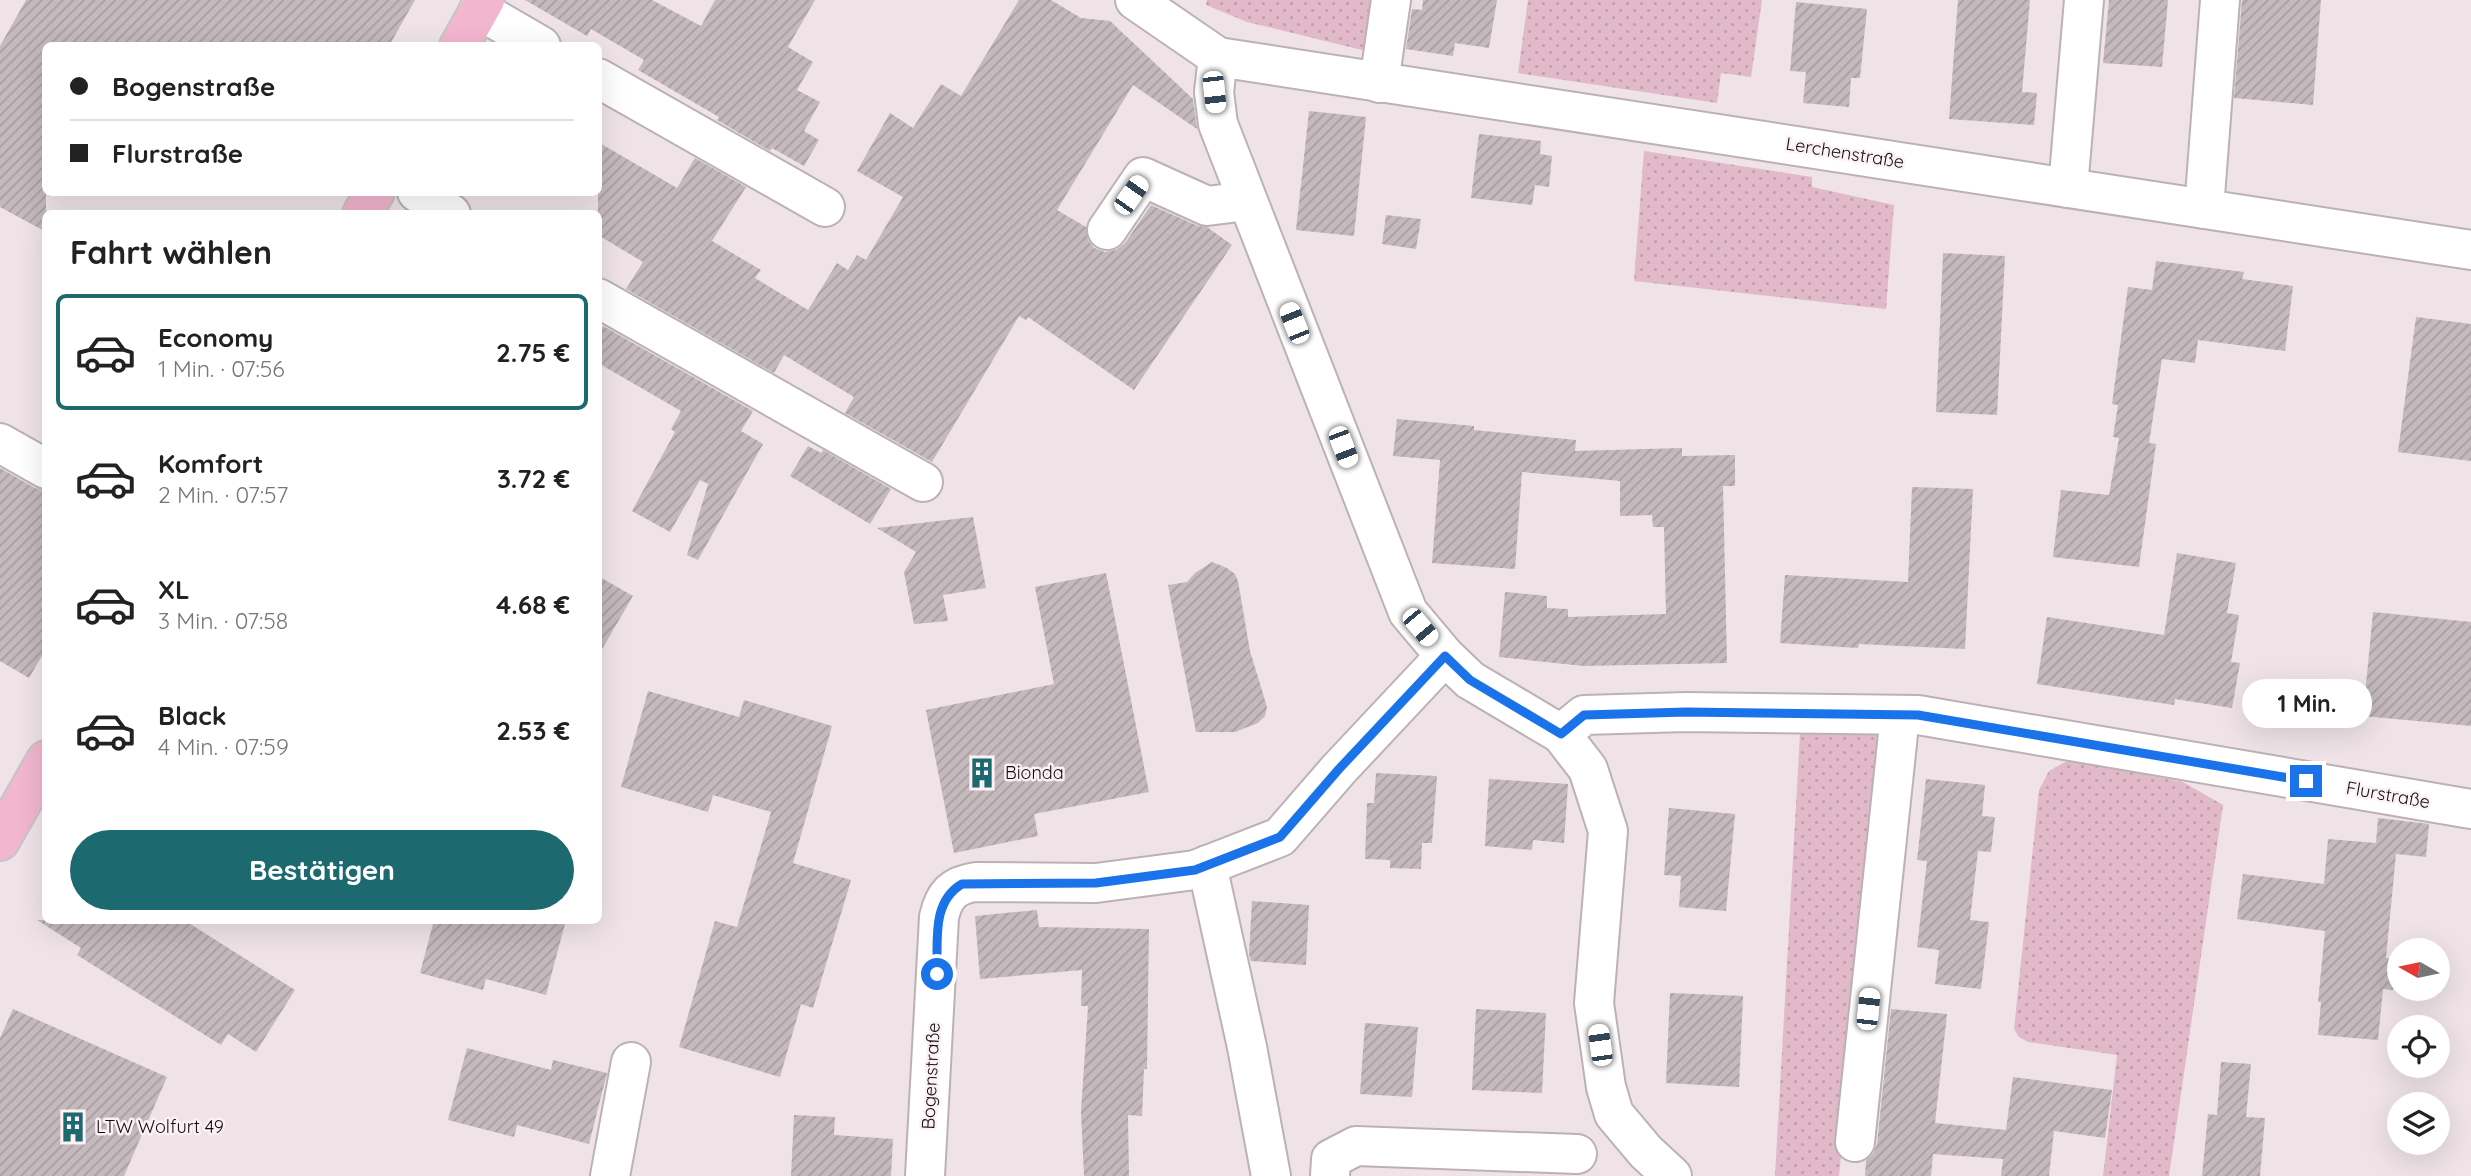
<!DOCTYPE html>
<html lang="de">
<head>
<meta charset="utf-8">
<style>
	body { margin:0; font-family:Quicksand,sans-serif; background:#f2f2f2; color:#222; height:100vh; display:flex; flex-direction:column; font-size:26px; white-space:nowrap }
	* { box-sizing:border-box; margin:0 }
	p { font-size:23px; color:#767676 }
	.icon { flex:none; width:38px; height:38px; fill:none; stroke:currentColor; stroke-width:2; stroke-linecap:round; stroke-linejoin:round }
	.map { position:relative; flex:1; overflow:hidden }
	.sheet { position:absolute; left:42px; top:210px; width:560px; height:714px; display:flex; flex-direction:column; background:#fff; border-radius:10px; box-shadow:0 7px 28px #0002 }
	.sheet>* { flex:none }
	.banner { position:absolute; left:42px; top:42px; width:560px; height:154px; border-radius:10px; box-shadow:0 7px 28px #0002; display:grid; align-content:center; height:154px; padding:0 28px; background:#fff }
	.needle { width:46px; rotate:279deg }
	.buttons { position:absolute; left:2387px; top:938px; display:grid; gap:14px }
	.buttons a { display:grid; place-items:center; width:63px; height:63px; border-radius:50%; background:#fff; box-shadow:0 7px 28px #0002; font-size:35px }
	.end { position:absolute; width:32px; height:32px; margin:-16px; border:9px solid #1a73e8; background:#fff; box-shadow:0 0 0 4px #fff }
	.from { border-radius:50% }
	.bubble { position:absolute; height:49px; border-radius:24px; background:#fff; box-shadow:0 7px 28px #0002; font-size:23px; font-weight:700; line-height:49px; text-align:center }
	.car { position:absolute; width:21px; height:42px; margin:-21px -10px; border-radius:9px; box-shadow:0 0 5px 2px #0007; background:linear-gradient(#fff 24%,#345 0 40%,#fff 0 76%,#345 0 86%,#fff 0) }
	.banner b { display:flex; align-items:center; gap:24px; height:66px; font-size:26px }
	.banner b+b { border-top:2px solid #e0e0e0 }
	.banner i { width:18px; height:18px; background:#222 }
	ul { padding:0; list-style:none }
	li { display:flex; align-items:center; gap:21px; height:116px; margin:0 14px 10px; padding:0 14px; border:4px solid transparent; border-radius:10px }
	li div { flex:1 }
	li b { display:block; font-size:26px }
	li em { font-style:normal; font-weight:700 }
	li.current { border-color:#1d6970 }
	li>.icon { width:63px; height:63px; stroke-width:1.5 }
	h2 { padding:0 28px; font-size:32px; line-height:84px }
	.primary-button { display:flex; gap:14px; margin-top:auto; padding:14px 28px }
	.primary-button a { flex:1; height:80px; border-radius:42px; background:#1d6970; color:#fff; font-size:28px; font-weight:700; line-height:80px; text-align:center }
	.map>svg:first-child { display:block }
</style>
</head>
<body>
<div class="map">
<svg width="2471" height="1176" viewBox="0 0 2471 1176">
	<defs>
		<pattern id="grass-dots" width="8" height="8" patternUnits="userSpaceOnUse" patternTransform="scale(1.75)"><rect width="8" height="8" fill="#e2b9c8"/><path d="M2 2h.1M6 6h.1" fill="none" stroke="#c19eab" stroke-width="1.8" stroke-linecap="round"/></pattern>
		<pattern id="building-hatch" width="6" height="6" patternUnits="userSpaceOnUse" patternTransform="scale(1.75)"><rect width="6" height="6" fill="#c4b9bd"/><path d="M-1 1l2-2M0 6l6-6M5 7l2-2" fill="none" stroke="#a79ea1"/></pattern>
	</defs>
	<rect width="100%" height="100%" fill="#efe3e7"/>
	<g fill="url(#grass-dots)">
		<polygon points="1207,0 1374,0 1366,51 1247,22 1206,5"/>
		<polygon points="1528,0 1762,0 1751,77 1721,73 1717,103 1518,73"/>
		<polygon points="1644,151 1812,177 1812,187 1894,205 1886,309 1634,281"/>
		<polygon points="1800,734 1885,735 1839,1176 1775,1176"/>
		<polygon points="2069,760 2183,782 2223,805 2169,1176 2103,1176 2117,1055 2028,1042 2019,1037 2014,1029 2039,790 2049,771"/>
	</g>
	<g fill="url(#building-hatch)">
		<polygon points="26,0 415,0 389,46 46,46 46,232 0,207 0,46"/>
		<polygon points="525,0 652,0 701,26 715,0 815,0 788,47 813,62 797,90 820,102 804,131 819,140 804,166 772,148 770,151 717,120 719,117 638,70 644,60 591,29 587,36"/>
		<polygon points="1019,0 1051,0 1081,18 1110,21 1193,99 1197,129 1133,85 1057,210 1086,227 1088,240 1094,248 1105,252 1116,250 1125,243 1151,205 1198,226 1207,227 1232,245 1134,390 1028,317 1026,320 1019,316 932,462 845,413 854,397 784,355 774,373 626,289 643,262 598,235 598,142 677,188 695,158 746,187 712,241 761,270 755,278 808,310 837,263 848,270 857,255 866,260 903,197 857,171 890,113 913,128 941,84 961,96"/>
		<polygon points="1423,0 1497,0 1489,48 1455,43 1453,56 1406,49 1412,9 1422,10"/>
		<polygon points="1958,0 2030,0 2022,92 2037,93 2034,125 1949,119"/>
		<polygon points="2109,0 2168,0 2162,67 2103,63"/>
		<polygon points="2242,0 2321,0 2313,105 2234,98"/>
		<polygon points="1796,2 1867,9 1860,78 1851,78 1849,107 1803,103 1806,72 1790,71"/>
		<polygon points="1309,111 1366,117 1354,236 1296,230"/>
		<polygon points="1479,134 1541,141 1540,154 1552,156 1549,187 1535,185 1532,205 1471,198"/>
		<polygon points="1386,215 1421,219 1416,249 1382,244"/>
		<polygon points="1943,253 2005,256 1997,415 1936,412"/>
		<polygon points="2156,261 2244,272 2242,279 2293,286 2285,351 2198,340 2195,363 2162,359 2149,443 2156,444 2139,567 2053,557 2061,490 2109,495 2119,438 2113,437 2118,405 2112,404 2128,287 2152,290"/>
		<polygon points="2416,317 2471,324 2471,461 2398,452"/>
		<polygon points="603,326 753,411 741,431 763,444 698,560 687,555 708,484 700,480 670,532 632,511 675,432 671,429 681,411 598,363 598,332"/>
		<polygon points="1397,419 1474,426 1474,430 1576,440 1575,451 1682,448 1682,456 1735,455 1735,486 1723,486 1727,663 1584,666 1499,657 1505,592 1547,596 1547,608 1568,609 1568,617 1666,614 1664,527 1653,527 1652,515 1620,516 1620,481 1522,472 1515,569 1432,563 1440,460 1393,456"/>
		<polygon points="808,446 821,453 823,450 891,489 870,524 790,476"/>
		<polygon points="0,468 35,488 46,491 46,649 29,678 0,661"/>
		<polygon points="1912,487 1973,489 1965,649 1859,644 1858,648 1780,643 1785,575 1908,582"/>
		<polygon points="973,517 986,588 943,595 948,621 914,624 904,572 916,552 877,528"/>
		<polygon points="2177,553 2236,563 2227,613 2239,615 2231,662 2240,663 2232,708 2175,699 2174,705 2037,684 2047,617 2164,635"/>
		<polygon points="1212,562 1227,568 1235,574 1238,581 1250,651 1267,707 1265,716 1258,723 1235,732 1196,732 1168,585 1187,582 1195,573"/>
		<polygon points="1106,573 1149,792 1034,814 1038,836 954,853 926,710 1054,684 1035,587"/>
		<polygon points="598,576 633,596 598,656"/>
		<polygon points="2373,612 2471,622 2471,726 2363,716"/>
		<polygon points="648,691 739,717 744,700 832,726 793,863 851,880 813,1008 801,1004 780,1077 679,1047 715,921 737,927 771,812 713,795 708,812 621,787"/>
		<polygon points="1376,773 1437,776 1432,843 1422,843 1421,869 1390,868 1390,860 1365,859 1367,803 1374,803"/>
		<polygon points="1489,779 1568,784 1564,843 1533,840 1532,850 1485,846"/>
		<polygon points="1926,779 1985,785 1982,816 1995,817 1991,852 1978,851 1970,920 1989,922 1981,989 1935,984 1939,950 1917,947 1927,861 1917,860"/>
		<polygon points="1669,808 1735,814 1726,911 1679,907 1681,876 1664,875"/>
		<polygon points="2378,818 2429,824 2426,857 2396,854 2386,958 2396,958 2393,990 2383,989 2378,1040 2318,1035 2321,1002 2318,1002 2325,931 2237,919 2243,874 2324,884 2328,839 2376,843"/>
		<polygon points="1252,901 1309,905 1306,965 1251,961 1249,954"/>
		<polygon points="1037,910 1039,927 1149,929 1147,1069 1144,1069 1142,1116 1128,1115 1129,1176 1084,1176 1081,1112 1088,1006 1081,1006 1082,970 980,979 975,916"/>
		<polygon points="37,920 184,920 295,990 256,1052 228,1034 221,1045 77,955 81,948"/>
		<polygon points="434,920 566,920 546,995 486,979 483,990 420,973"/>
		<polygon points="1670,993 1743,996 1739,1087 1666,1083"/>
		<polygon points="13,1009 167,1077 124,1176 0,1176 0,1038"/>
		<polygon points="1476,1009 1546,1013 1542,1093 1472,1090"/>
		<polygon points="1891,1009 1947,1014 1935,1123 2006,1130 2013,1077 2112,1090 2105,1138 2054,1131 2049,1176 2001,1176 2003,1159 1933,1154 1931,1176 1865,1176 1866,1160 1873,1154 1877,1144"/>
		<polygon points="1365,1023 1418,1027 1412,1097 1360,1094"/>
		<polygon points="467,1048 551,1070 553,1060 607,1073 589,1144 517,1125 514,1137 448,1120"/>
		<polygon points="2221,1062 2251,1064 2246,1117 2265,1118 2260,1176 2202,1176 2208,1114 2217,1115"/>
		<polygon points="794,1115 835,1117 834,1135 893,1139 891,1176 791,1176"/>
	</g>
	<g fill="none" stroke-linecap="round" stroke-linejoin="round">
		<g stroke="#bcb1b5" stroke-width="42">
			<g id="minor">
				<polyline points="1135,0 1218,57 2471,250"/>
				<polyline points="479,10 541,46"/>
				<polyline points="1218,57 1214,92 1218,124 1408,612 1445,656 1470,680 1561,734 1588,769 1608,831 1594,1003 1606,1087 1614,1114 1646,1152 1672,1176"/>
				<polyline points="598,78 825,207"/>
				<polyline points="1379,83 1391,0"/>
				<polyline points="2068,188 2084,0"/>
				<polyline points="417,192 451,214"/>
				<polyline points="2204,209 2220,0"/>
				<polyline points="1107,230 1143,177 1207,206 1247,201"/>
				<polyline points="598,298 923,482"/>
				<polyline points="0,443 46,469"/>
				<polyline points="1561,734 1584,715 1686,712 1918,715 2471,809"/>
				<polyline points="1207,865 1247,1047 1271,1176"/>
				<polyline points="1855,1142 1900,715"/>
				<polyline points="610,1176 631,1062"/>
				<path d="M925,1176l14,-259c5,-22 14,-32 37,-35l120,1 99,-13 85,-33 59,-68 106,-113"/>
				<polyline points="1330,1176 1331,1159 1356,1146 1577,1154"/>
			</g>
		</g>
		<g stroke="#c6c5c5" stroke-width="42">
			<g id="major">
				<polyline points="459,46 485,0"/>
				<polyline points="362,214 375,192"/>
				<polyline points="0,841 46,760"/>
			</g>
		</g>
		<use href="#minor" stroke="#fff" stroke-width="38"/>
		<use href="#major" stroke="#f2b6cf" stroke-width="38"/>
	</g>
	<g fill="none" stroke-linecap="round" stroke-linejoin="round">
		<path stroke="#1a73e8" stroke-width="9" d="M937,974c1,-32 -6,-72 25,-90l134,-1 99,-13 85,-33 59,-68 106,-113 25,24 91,54 23,-19 102,-3 232,3 388,66"/>
	</g>
	<defs>
		<g id="building-bare" transform="scale(2.415)"><path d="M-4-6H4V6H1V3H-1V6H-4ZM-2.5-4.3h1.7v1.8h-1.7ZM.8-4.3h1.7v1.8H.8ZM-2.5-1h1.7V.8h-1.7ZM.8-1h1.7V.8H.8Z" fill="#1d6970" stroke="#fcf1f5" stroke-width="2.5" paint-order="stroke"/></g>
	</defs>
	<g fill-rule="evenodd">
		<use href="#building-bare" x="982" y="773"/>
		<use href="#building-bare" x="73" y="1127"/>
	</g>
	<g text-anchor="middle" stroke-width="5" stroke-linejoin="round" paint-order="stroke">
		<g font-size="18" fill="#110e0f" stroke="#fcf1f5">
			<text transform="translate(1845 153) rotate(9)" y="6">Lerchenstraße</text>
			<text transform="translate(2388 795) rotate(10)" y="6">Flurstraße</text>
			<text transform="translate(931 1076) rotate(-87)" y="6">Bogenstraße</text>
		</g>
		<g font-size="18" fill="#110e0f" stroke="#fcf1f5" text-anchor="start">
			<text x="1005" y="779">Bionda</text>
			<text x="96" y="1133">LTW Wolfurt 49</text>
		</g>
	</g>
</svg>
<div class="buttons">
<a><svg class="needle" viewBox="-14 -14 28 28"><path d="M0-13l5 13h-10z" fill="#e53935"/><path d="M0 13l5-13h-10z" fill="#767676"/></svg></a>
<a><svg class="icon" aria-label="locate" viewBox="0 0 24 24"><circle cx="12" cy="12" r="6"/><path d="M12 2v4M12 18v4M2 12h4M18 12h4"/></svg></a>
<a><svg class="icon" aria-label="layers" viewBox="0 0 24 24"><path d="M12 4l9 5-9 5-9-5zM3 14l9 5 9-5"/></svg></a>
</div>
<i class="end from" style="left:937px;top:974px"></i>
<i class="end" style="left:2306px;top:781px"></i>
<div class="bubble" style="left:2242px;top:679px;width:130px">1 Min.</div>
<i class="car" style="left:1214px;top:92px;rotate:174deg"></i>
<i class="car" style="left:1131px;top:195px;rotate:35deg"></i>
<i class="car" style="left:1294px;top:323px;rotate:338deg"></i>
<i class="car" style="left:1343px;top:447px;rotate:159deg"></i>
<i class="car" style="left:1420px;top:627px;rotate:140deg"></i>
<i class="car" style="left:1868px;top:1009px;rotate:6deg"></i>
<i class="car" style="left:1600px;top:1045px;rotate:352deg"></i>
<div class="banner">
<b><i class="from"></i>Bogenstraße</b>
<b><i></i>Flurstraße</b>
</div>
<section class="sheet">
<h2>Fahrt wählen</h2>
<ul>
<li class="current"><svg class="icon" aria-label="car" viewBox="0 0 24 24"><path d="M5 17H2v-5l4-1 3-4h7l3 4 3 1v5h-3M9 17h6M6 11h13"/><circle cx="7" cy="17" r="2"/><circle cx="17" cy="17" r="2"/></svg><div><b>Economy</b><p>1 Min. · 07:56</p></div><em>2.75 €</em></li>
<li><svg class="icon" aria-label="car" viewBox="0 0 24 24"><path d="M5 17H2v-5l4-1 3-4h7l3 4 3 1v5h-3M9 17h6M6 11h13"/><circle cx="7" cy="17" r="2"/><circle cx="17" cy="17" r="2"/></svg><div><b>Komfort</b><p>2 Min. · 07:57</p></div><em>3.72 €</em></li>
<li><svg class="icon" aria-label="car" viewBox="0 0 24 24"><path d="M5 17H2v-5l4-1 3-4h7l3 4 3 1v5h-3M9 17h6M6 11h13"/><circle cx="7" cy="17" r="2"/><circle cx="17" cy="17" r="2"/></svg><div><b>XL</b><p>3 Min. · 07:58</p></div><em>4.68 €</em></li>
<li><svg class="icon" aria-label="car" viewBox="0 0 24 24"><path d="M5 17H2v-5l4-1 3-4h7l3 4 3 1v5h-3M9 17h6M6 11h13"/><circle cx="7" cy="17" r="2"/><circle cx="17" cy="17" r="2"/></svg><div><b>Black</b><p>4 Min. · 07:59</p></div><em>2.53 €</em></li>
</ul>
<div class="primary-button"><a>Bestätigen</a></div>
</section>
</div>
</body>
</html>
